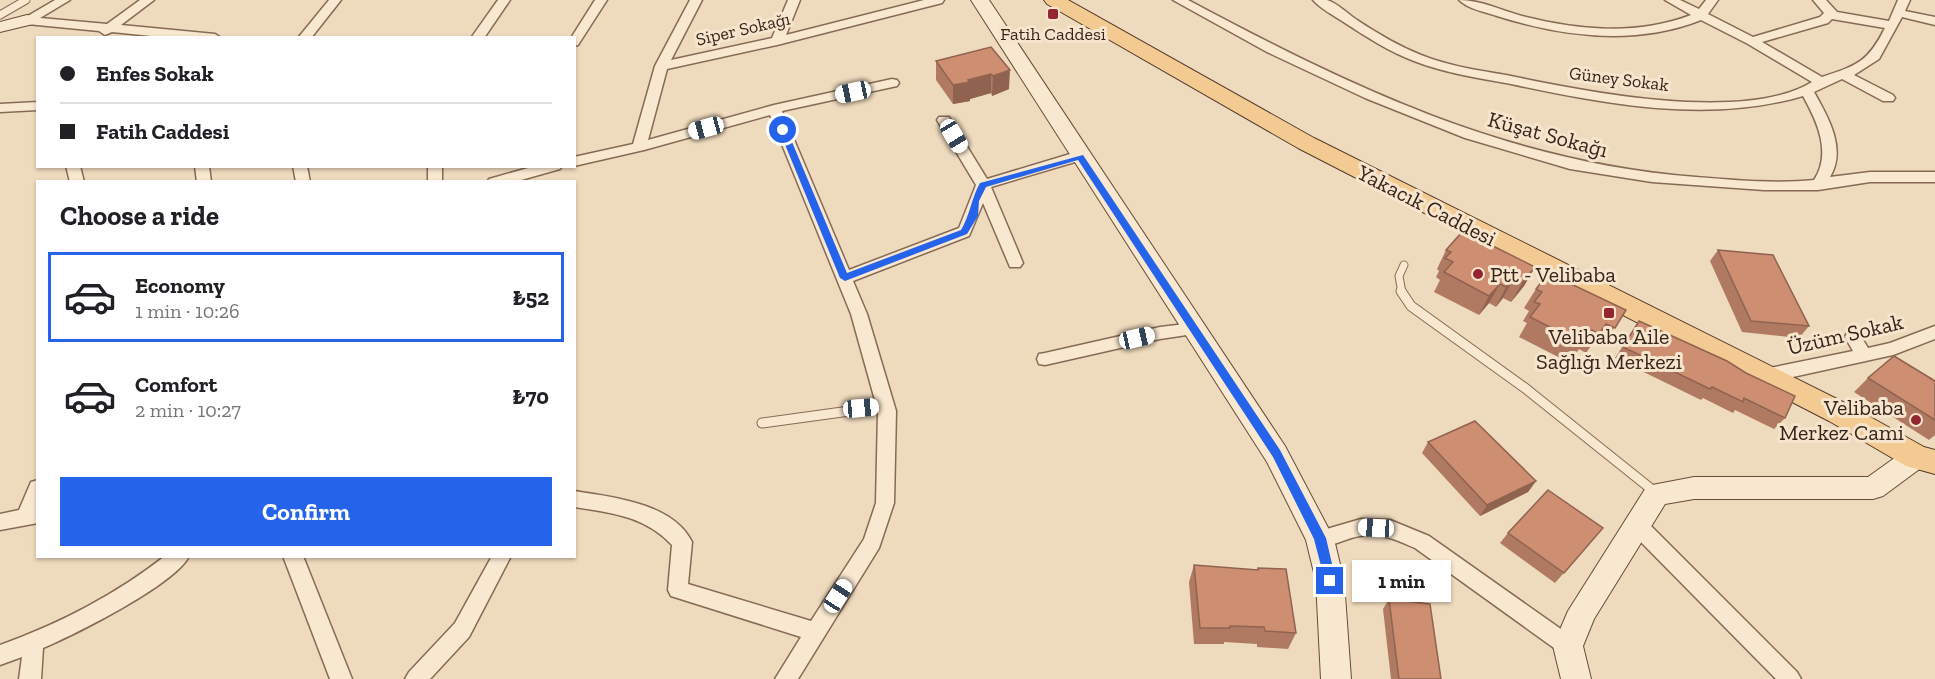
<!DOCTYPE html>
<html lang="en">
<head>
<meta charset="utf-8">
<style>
	body { margin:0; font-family:"Zilla Slab",serif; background:#f2f2f2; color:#202124; height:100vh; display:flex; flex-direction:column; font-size:22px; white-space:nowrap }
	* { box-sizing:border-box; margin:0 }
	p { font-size:20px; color:#757577 }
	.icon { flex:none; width:33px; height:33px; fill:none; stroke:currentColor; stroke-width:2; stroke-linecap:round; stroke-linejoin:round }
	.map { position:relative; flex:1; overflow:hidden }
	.details { position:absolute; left:36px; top:180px; width:540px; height:378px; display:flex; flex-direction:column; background:#fff; border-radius:0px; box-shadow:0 2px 4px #0004 }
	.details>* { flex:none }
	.top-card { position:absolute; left:36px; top:36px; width:540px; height:132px; border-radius:0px; box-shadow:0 2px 4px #0004; display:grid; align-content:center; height:132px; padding:0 24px; background:#fff }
	.end { position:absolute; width:27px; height:27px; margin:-14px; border:8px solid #2563eb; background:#fff; box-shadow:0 0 0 3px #fff }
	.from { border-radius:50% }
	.bubble { position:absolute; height:42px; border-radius:0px; background:#fff; box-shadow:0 2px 4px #0004; font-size:20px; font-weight:800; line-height:42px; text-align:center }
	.car { position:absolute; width:18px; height:36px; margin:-18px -9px; border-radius:8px; box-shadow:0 0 4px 2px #0007; background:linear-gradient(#fff 24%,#345 0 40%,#fff 0 76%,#345 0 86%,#fff 0) }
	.top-card b { display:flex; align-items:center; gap:21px; height:57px; font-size:22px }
	.top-card b+b { border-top:2px solid #e0e0e0 }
	.top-card i { width:15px; height:15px; background:#202124 }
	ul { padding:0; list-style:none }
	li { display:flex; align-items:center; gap:18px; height:90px; margin:0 12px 9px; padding:0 12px; border:3px solid transparent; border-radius:0px }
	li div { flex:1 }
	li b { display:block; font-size:22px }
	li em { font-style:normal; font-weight:800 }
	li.on { border-color:#2563eb }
	li>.icon { width:54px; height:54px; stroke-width:1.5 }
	h2 { padding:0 24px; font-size:27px; line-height:72px }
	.cta { display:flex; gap:12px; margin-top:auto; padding:12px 24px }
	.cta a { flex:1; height:69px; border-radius:0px; background:#2563eb; color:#fff; font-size:24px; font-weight:800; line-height:69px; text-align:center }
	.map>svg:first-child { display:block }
</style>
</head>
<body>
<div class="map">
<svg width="1935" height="679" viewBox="0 0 1935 679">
	<rect width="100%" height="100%" fill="#eedabd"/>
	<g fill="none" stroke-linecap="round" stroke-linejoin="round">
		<g stroke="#866a56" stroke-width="9">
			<g id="lane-far1">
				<polyline points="0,15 26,0"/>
				<polyline points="1402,293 1399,276 1404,265"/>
			</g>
		</g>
		<g stroke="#866a56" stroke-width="11">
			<g id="lane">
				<polyline points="1401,291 1411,306 1525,388 1655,492"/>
				<polyline points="762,423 886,406"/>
			</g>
		</g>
		<g stroke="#866a56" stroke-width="3">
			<g id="street">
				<polygon points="55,0 70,0 40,18 107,24 140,0 154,0 121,25 215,34 221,38 171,38 112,32 105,35 99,31 27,24 21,20"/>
				<polygon points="329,0 341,0 311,38 298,38"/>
				<polygon points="498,0 510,0 484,38 471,38"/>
				<polygon points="595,0 607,0 578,45 574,46 574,38 571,38"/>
				<path d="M690,0h12l-31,60 101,-22 16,-38h12l-14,35 138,-35h20l-2,3 -165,42 -110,24 -19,71 126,-35 118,-26 5,1 2,3 -2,3 -115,25 67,159 110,-42 17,-43 -39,-65 2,-3h10l38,62 93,-28 7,5 -2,3 -94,28 32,76 -3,4h-10l-27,-64 -14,33 -116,45 14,33 29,97 -2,92 -15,45 -81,131h-23l26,-42 -130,-41 -3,-6 4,-45c-27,-29 -60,-32 -98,-38v-16c38,6 99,12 118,51l-4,42 123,37 53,-82 12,-36 2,-92 -27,-97 -81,-199 -126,35 -70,16v-9l59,-13 22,-78z"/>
				<path d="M1173,0h15c165,88 318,162 508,177 39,3 79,7 118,3 18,-27 3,-59 -11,-84 -95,28 -197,8 -292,-12 -33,-6 -66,-11 -97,-23 -26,-10 -49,-25 -72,-40 -9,-6 -21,-12 -29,-21 4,0 10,0 14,0 10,3 21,14 30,20 21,14 42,26 64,35 27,11 56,15 85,20 76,16 238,49 306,7l-64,-38 -47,-24c-66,26 -138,17 -204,-4 -12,-4 -29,-7 -38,-16 22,0 41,10 63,16 55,14 114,20 169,-1l-26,-15h15l19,9 7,-9h12l-10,14 45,23 67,-20 4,-4 -11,-13h13l11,12 52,9 9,-21h12l-5,11 30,6v8l-33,-8 -23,42 -25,16 39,20 2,3 -2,3h-10l-41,-22 -28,13c14,25 33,57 16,85l40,-5h65v10h-65l-52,8h-54l-112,-8 -82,-13 -105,-31 -100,-40 -98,-46zM1832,19l53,9c-17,34 -27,37 -63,49l-60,-35 66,-19z"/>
				<polygon points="38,102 38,110 0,112 0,104"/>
				<polygon points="66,166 80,166 84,182 70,182"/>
				<polygon points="195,166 209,166 211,182 197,182"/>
				<polygon points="293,166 307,166 310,182 296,182"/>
				<rect x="428" y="166" width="14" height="16"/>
				<polygon points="535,166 562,166 560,169 514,182 487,182 489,179"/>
				<polygon points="1194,323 1200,325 1202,329 1200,333 1160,339 1045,365 1039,364 1037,359 1039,354 1045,353 1160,327"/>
				<polygon points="1935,326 1935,339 1893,355 1765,383 1759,381 1757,376 1759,371 1765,369 1853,351 1845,337 1847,333 1853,331 1859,333 1868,348 1890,343"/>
				<polygon points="38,480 38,523 0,530 0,514 19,510 31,482"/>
				<polygon points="1638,518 1645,520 1797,672 1801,679 1776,679 1631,532 1629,526 1631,520"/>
				<path d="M1361,519l29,1 39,16 146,103 3,7 -3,7 -7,3 -7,-3 -146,-105c-18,-8 -35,-16 -55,-12 -15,2 -32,14 -47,9l-3,-6 3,-6z"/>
				<path d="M165,556h24c-13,28 -115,79 -146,92l-2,31h-22l3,-22 -22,8v-20c59,-21 115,-50 165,-89z"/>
				<polygon points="283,556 303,556 352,679 330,679"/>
				<polygon points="492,556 511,556 469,637 430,679 405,679 409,672 455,623"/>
			</g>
		</g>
		<g stroke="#674c39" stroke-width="2">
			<g id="secondary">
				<polygon points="971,0 989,0 1285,446 1334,539 1344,581 1351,679 1321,679 1316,581 1306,540 1267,462"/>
				<polygon points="27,15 33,16 36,20 33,24 0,32 0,22"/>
				<polygon points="1916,446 1925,449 1929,457 1925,465 1883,496 1873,499 1694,499 1665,504 1594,619 1583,646 1591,679 1561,679 1553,646 1568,611 1647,486 1694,477 1868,477 1907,449"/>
			</g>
		</g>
		<g stroke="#53392b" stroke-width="2">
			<polygon id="primary" points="1044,0 1068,0 1314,138 1849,405 1924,447 1935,450 1935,474 1906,466 1829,421 1298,148 1047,4"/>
		</g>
		<use href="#lane-far1" stroke="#f9e8d0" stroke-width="7"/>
		<use href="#lane" stroke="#f9e8d0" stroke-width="9"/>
		<use href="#street" fill="#f9e8d0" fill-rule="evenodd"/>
		<use href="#secondary" fill="#f9e8d0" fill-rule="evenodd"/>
		<use href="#primary" fill="#f3cb92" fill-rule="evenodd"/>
	</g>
	<g fill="#b07a62">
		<polygon points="991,47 1009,89 992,96 991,93 970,99 970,101 953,104 936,80 936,61"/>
		<polygon points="1446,250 1535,267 1524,286 1511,302 1503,298 1496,307 1489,303 1479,315 1434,292 1440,280 1436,277 1439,271 1437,269"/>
		<polygon points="1718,250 1809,326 1799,338 1742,332 1710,261"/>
		<polygon points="1536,289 1626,310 1601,347 1593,343 1586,353 1579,349 1570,363 1519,337 1527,323 1523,321 1529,311 1524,308"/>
		<polygon points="1639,321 1785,418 1774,429 1735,410 1733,413 1703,398 1701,400 1615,358"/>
		<polygon points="1868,378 1935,381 1935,435 1929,440 1854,392"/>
		<polygon points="1428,442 1536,481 1528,492 1480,516 1422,453"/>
		<polygon points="1603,528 1555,583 1500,543 1508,533"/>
		<polygon points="1194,565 1257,570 1258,568 1296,633 1288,649 1257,647 1257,644 1224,642 1224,644 1194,644 1189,582"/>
		<polygon points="1389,599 1441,679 1391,679 1383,609"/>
	</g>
	<g fill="#906350">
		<polygon points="1010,70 1009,89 992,96 993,76"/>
		<polygon points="991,74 991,93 970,99 970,101 953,104 953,85"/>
		<polygon points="1535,267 1524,286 1511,302 1522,283"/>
		<polygon points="1514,278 1503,298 1496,307 1506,287"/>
		<polygon points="1500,284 1489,303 1479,315 1489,296"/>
		<polygon points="1536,481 1528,492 1480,516 1487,505"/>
	</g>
	<g fill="#cd8e72" stroke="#906350" stroke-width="1.5">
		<polygon points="991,47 1010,70 993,76 991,74 968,80 970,82 953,85 936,61"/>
		<polygon points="1463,231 1535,267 1522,283 1514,278 1506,287 1500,284 1489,296 1444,272 1453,262 1445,258 1451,252 1446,250"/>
		<polygon points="1718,250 1773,255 1809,326 1751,321"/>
		<polygon points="1548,273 1626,310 1615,328 1606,324 1599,334 1592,330 1583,344 1530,317 1540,304 1534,302 1542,292 1536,289"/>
		<polygon points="1639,321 1727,361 1746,373 1795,396 1785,418 1744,398 1743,402 1712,387 1710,389 1623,347"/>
		<polygon points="1894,356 1935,381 1935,420 1868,378"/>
		<polygon points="1475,421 1536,481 1487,505 1428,442"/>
		<polygon points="1548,490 1603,528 1564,573 1508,533"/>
		<polygon points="1194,565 1258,570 1258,568 1286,569 1296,633 1265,631 1264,627 1230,626 1230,628 1200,628"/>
		<polygon points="1389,599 1430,604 1441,679 1399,679"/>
	</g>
	<path fill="#2563eb" d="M783,128l4,2 60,143 114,-43c9,-15 10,-31 19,-47l103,-28 197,295 46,88 10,43 -1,4h-9l-12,-46 -41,-82 -195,-297 -92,27 -7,14 -1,15 -11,18 -122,47 -5,-3 -61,-148z"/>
	<g fill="#962532" stroke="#f6e5cc" stroke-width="2">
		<rect x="1047" y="8" width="12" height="12" rx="3"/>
		<circle cx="1478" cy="274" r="6"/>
		<rect x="1603" y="307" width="12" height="12" rx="3"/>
		<circle cx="1916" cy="420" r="6"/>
	</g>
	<g text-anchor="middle" stroke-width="6" stroke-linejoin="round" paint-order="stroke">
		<g font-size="18" fill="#35251b" stroke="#f6e5cc">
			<text transform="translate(743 29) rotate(-13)" y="6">Siper Sokağı</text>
			<text transform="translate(1619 79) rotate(7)" y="6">Güney Sokak</text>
		</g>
		<g font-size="18" fill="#35251b" stroke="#f6e5cc">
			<text x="1053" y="40">Fatih Caddesi</text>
		</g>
		<g font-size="22" fill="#35251b" stroke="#f6e5cc">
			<text transform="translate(1548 134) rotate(15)" y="8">Küşat Sokağı</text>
			<text transform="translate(1427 205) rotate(27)" y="8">Yakacık Caddesi</text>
			<text transform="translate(1845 334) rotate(-13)" y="8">Üzüm Sokak</text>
		</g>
		<g font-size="22" fill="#35251b" stroke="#f6e5cc" text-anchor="start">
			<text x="1490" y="282">Ptt - Velibaba</text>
			<text x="1609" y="344" text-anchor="middle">Velibaba Aile<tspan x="1609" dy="25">Sağlığı Merkezi</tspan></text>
			<text x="1904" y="415" text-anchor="end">Velibaba<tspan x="1904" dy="25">Merkez Cami</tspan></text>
		</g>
	</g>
</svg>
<i class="end from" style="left:783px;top:130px"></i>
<i class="end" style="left:1330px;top:581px"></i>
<div class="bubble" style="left:1352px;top:560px;width:99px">1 min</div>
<i class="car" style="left:853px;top:92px;rotate:258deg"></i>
<i class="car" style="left:706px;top:128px;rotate:255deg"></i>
<i class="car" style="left:954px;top:136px;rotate:149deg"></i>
<i class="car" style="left:1137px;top:338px;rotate:77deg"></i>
<i class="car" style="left:861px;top:408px;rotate:85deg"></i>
<i class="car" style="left:1376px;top:528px;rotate:273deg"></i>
<i class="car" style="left:838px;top:596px;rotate:33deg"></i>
<div class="top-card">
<b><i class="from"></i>Enfes Sokak</b>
<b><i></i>Fatih Caddesi</b>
</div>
<section class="details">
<h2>Choose a ride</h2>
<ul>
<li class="on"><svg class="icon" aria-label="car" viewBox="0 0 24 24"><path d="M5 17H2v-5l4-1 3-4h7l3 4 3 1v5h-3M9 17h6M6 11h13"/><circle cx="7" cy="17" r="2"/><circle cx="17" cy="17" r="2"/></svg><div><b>Economy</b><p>1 min · 10:26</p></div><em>₺52</em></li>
<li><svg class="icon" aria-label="car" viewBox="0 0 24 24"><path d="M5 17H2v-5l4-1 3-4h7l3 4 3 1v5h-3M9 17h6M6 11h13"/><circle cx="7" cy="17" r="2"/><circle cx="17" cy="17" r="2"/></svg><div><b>Comfort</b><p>2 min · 10:27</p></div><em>₺70</em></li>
</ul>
<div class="cta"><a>Confirm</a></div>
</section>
</div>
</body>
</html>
